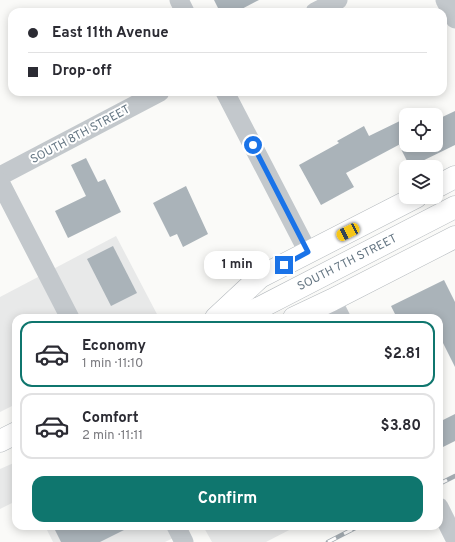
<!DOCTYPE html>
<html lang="en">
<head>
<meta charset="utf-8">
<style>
	body { margin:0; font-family:Overpass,sans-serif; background:#f2f2f3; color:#2b2b33; height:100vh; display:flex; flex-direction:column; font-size:15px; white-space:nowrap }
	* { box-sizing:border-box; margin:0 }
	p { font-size:13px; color:#7c7c81 }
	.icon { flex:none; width:22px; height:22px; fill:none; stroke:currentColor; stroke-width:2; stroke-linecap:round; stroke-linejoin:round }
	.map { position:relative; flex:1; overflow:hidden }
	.drawer { position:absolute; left:12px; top:314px; width:431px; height:216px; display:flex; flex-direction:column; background:#fff; border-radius:12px; box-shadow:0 2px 10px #0003 }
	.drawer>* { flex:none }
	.top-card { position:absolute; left:8px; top:8px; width:439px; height:88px; border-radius:12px; box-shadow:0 2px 10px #0003; display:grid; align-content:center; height:88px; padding:0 20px; background:#fff }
	.fabs { position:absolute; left:399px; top:108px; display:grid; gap:8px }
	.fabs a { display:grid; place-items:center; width:44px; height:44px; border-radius:8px; background:#fff; box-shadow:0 2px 10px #0003; font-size:20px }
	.end { position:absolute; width:18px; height:18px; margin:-9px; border:5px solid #1a73e8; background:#fff; box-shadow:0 0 0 2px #fff }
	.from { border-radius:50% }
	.bubble { position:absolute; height:28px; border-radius:12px; background:#fff; box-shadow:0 2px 10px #0003; font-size:13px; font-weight:700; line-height:28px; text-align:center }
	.car { position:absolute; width:12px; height:24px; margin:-12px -6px; border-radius:5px; box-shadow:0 0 3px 1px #0007; background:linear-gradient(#f5c518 24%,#345 0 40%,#f5c518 0 76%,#345 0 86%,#f5c518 0) }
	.top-card b { display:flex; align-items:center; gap:14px; height:38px; font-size:15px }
	.top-card b+b { border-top:1px solid #e1e1e2 }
	.top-card i { width:10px; height:10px; background:#2b2b33 }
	ul { padding:7px 0 0; list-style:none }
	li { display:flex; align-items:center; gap:12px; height:66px; margin:0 8px 6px; padding:0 12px; border:2px solid #e1e1e2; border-radius:12px }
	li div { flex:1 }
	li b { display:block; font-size:15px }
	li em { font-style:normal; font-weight:700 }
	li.on { border-color:#0f766e }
	li>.icon { width:36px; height:36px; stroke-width:1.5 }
	.button { display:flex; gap:8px; margin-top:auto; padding:8px 20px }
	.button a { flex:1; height:46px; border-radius:12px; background:#0f766e; color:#fff; font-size:16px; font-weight:700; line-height:46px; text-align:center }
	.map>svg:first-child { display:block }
</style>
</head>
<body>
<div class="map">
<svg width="455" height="542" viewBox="0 0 455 542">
	<rect width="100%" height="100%" fill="#fafaf8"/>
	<g fill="#e8e9e9">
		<polygon points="116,236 159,318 16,318 16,404 0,412 0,297"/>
		<polygon points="16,462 16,501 0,509 0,469"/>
		<polygon points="45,526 198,526 165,542 53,542"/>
		<polygon points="203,526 297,526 266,542 212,542"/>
	</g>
	<g fill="#aab3b9">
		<polygon points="214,0 259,0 236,12 220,12"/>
		<polygon points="455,111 455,145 410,167 399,145 436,145 436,120"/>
		<polygon points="406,118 406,141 346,173 354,187 321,205 299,165 339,143 337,141 364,126 369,136"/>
		<polygon points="86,158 98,182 105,179 121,212 68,238 55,211 86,196 71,165"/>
		<polygon points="186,186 208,234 183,247 177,234 170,237 153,203"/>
		<polygon points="113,246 137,293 111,306 87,259"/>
		<polygon points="444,280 455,302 455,367 439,335 439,318 397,318 391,306"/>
		<polygon points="455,414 455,441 439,449 439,422"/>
		<polygon points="53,526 132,526 100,542 61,542"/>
	</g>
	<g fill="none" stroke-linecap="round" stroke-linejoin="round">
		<g stroke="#b5babe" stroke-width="23">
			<g id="primary">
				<polyline points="436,187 455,177"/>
				<polyline points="216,318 260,277 416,197"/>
				<polyline points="240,318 455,207"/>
				<polyline points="294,318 332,300 455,237"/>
				<polyline points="0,441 16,433"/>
			</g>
		</g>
		<g stroke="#c3c8cc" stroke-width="19">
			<polyline points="179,0 185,12"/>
			<polyline points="445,0 455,19"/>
			<polyline points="315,12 338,0"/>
			<polyline points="225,92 308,252"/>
			<polyline points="0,176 160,92"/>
			<polyline points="0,182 70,318"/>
			<polyline points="332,300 341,318"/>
			<polyline points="439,507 455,539"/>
			<polyline points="176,526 184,542"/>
		</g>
		<use href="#primary" stroke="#fff" stroke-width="22"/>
		<g stroke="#a2aab0" stroke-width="4.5">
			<g id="rail">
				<polyline points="439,484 455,476"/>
				<polyline points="328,542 359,526"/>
			</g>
		</g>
		<use href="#rail" stroke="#fff" stroke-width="3" stroke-dasharray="9" stroke-linecap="butt"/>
	</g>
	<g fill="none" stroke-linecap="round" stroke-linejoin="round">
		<polyline stroke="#1a73e8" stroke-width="5" points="253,145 308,252 284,265"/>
	</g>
	<g text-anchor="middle" stroke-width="4" stroke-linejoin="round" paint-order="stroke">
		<g font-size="12" fill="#657683" stroke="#fff">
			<text transform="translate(80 134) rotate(-28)" y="4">SOUTH 8TH STREET</text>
			<text transform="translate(347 262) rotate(-27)" y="4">SOUTH 7TH STREET</text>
		</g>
	</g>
</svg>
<div class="fabs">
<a><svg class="icon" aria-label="locate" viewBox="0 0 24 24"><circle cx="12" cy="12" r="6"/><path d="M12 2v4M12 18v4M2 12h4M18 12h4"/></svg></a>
<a><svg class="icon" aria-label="layers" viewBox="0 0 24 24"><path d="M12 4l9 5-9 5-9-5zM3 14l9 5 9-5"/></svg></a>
</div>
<i class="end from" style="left:253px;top:145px"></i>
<i class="end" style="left:284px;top:265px"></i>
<div class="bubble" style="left:204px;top:251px;width:66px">1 min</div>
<i class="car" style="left:348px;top:232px;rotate:243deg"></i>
<div class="top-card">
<b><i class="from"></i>East 11th Avenue</b>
<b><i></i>Drop-off</b>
</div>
<section class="drawer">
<ul>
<li class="on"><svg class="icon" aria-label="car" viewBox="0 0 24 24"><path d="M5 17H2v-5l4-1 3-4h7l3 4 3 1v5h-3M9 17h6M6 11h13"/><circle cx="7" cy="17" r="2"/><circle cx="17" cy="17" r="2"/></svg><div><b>Economy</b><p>1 min · 11:10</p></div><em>$2.81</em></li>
<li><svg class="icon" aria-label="car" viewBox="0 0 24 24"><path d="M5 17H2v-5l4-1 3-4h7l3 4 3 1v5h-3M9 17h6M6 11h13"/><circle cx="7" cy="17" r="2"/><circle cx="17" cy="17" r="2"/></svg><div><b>Comfort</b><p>2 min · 11:11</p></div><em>$3.80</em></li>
</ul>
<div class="button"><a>Confirm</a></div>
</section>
</div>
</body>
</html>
